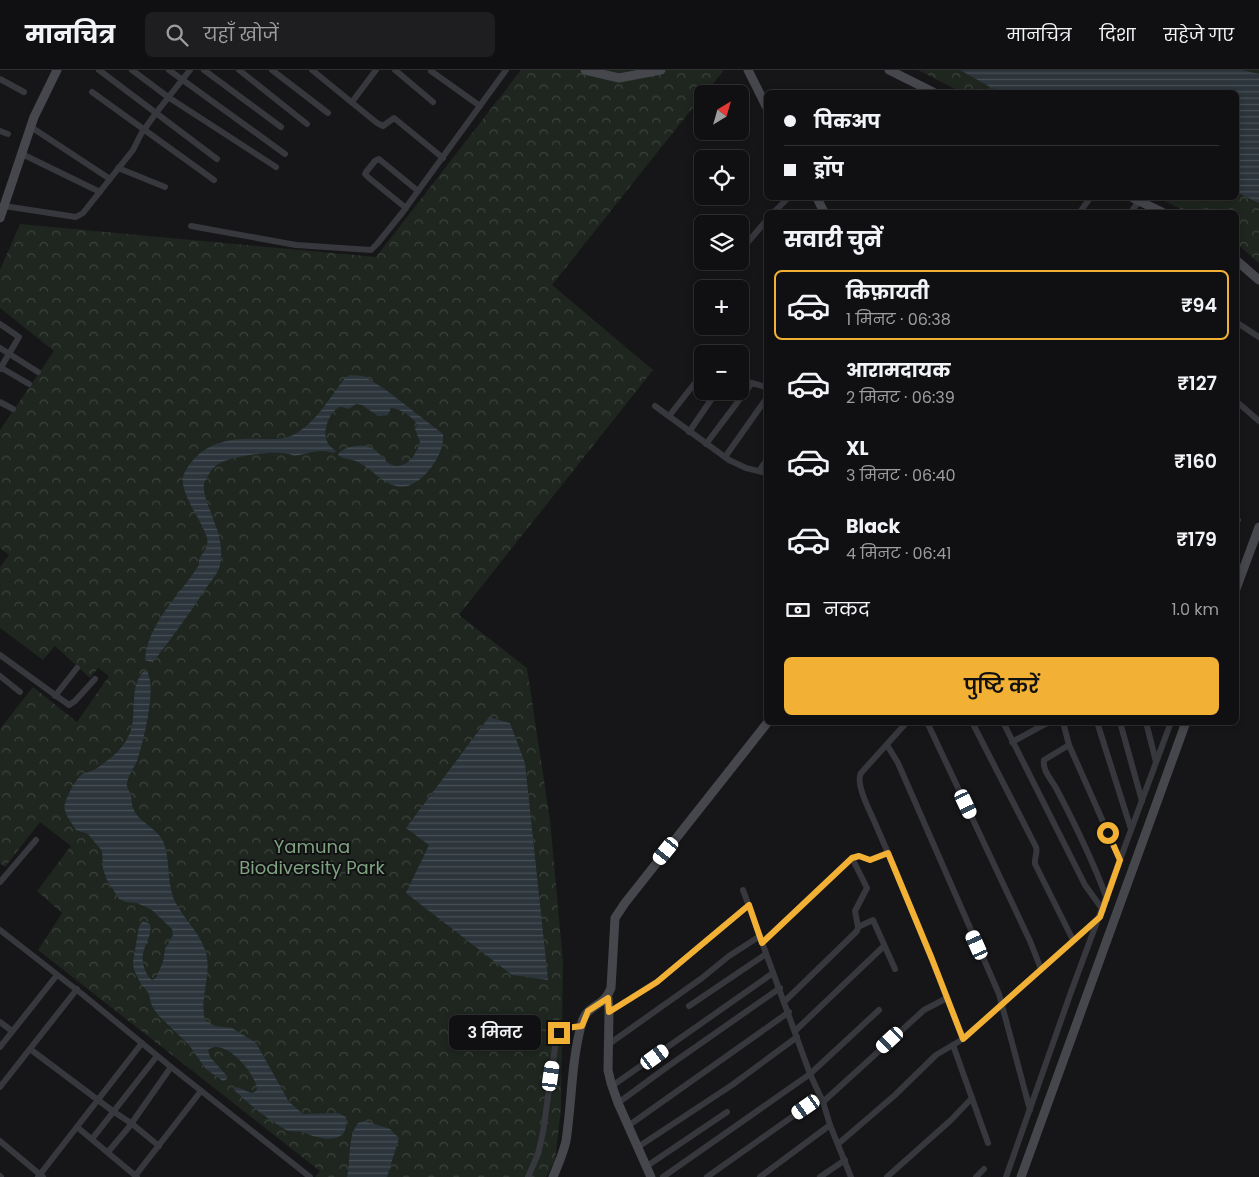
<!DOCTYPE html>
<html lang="hi">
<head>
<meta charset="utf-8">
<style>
	body { margin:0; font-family:Poppins,"Noto Sans Devanagari",sans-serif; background:#1e1e20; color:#f1f3f6; height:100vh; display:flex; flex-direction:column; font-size:19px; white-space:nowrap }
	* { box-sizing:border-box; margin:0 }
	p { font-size:16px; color:#9c9d9f }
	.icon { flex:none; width:28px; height:28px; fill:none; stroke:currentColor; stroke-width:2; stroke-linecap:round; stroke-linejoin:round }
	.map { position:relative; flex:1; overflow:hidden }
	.sheet { position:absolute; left:764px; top:140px; width:475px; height:515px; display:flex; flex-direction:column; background:#101012; border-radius:8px; box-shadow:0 2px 8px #0003,0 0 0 1px #303032 }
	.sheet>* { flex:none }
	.guide { position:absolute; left:764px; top:20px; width:475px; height:110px; border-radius:8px; box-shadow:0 2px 8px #0003,0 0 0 1px #303032; display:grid; align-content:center; height:110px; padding:0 20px; background:#101012 }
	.needle { width:32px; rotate:37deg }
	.buttons { position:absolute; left:694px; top:15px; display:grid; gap:10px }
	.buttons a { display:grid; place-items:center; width:55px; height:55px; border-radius:8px; background:#101012; box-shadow:0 2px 8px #0003,0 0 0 1px #303032; font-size:25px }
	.end { position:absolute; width:22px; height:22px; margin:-11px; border:6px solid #f2b134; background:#111; box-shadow:0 0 0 2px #111 }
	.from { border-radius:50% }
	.bubble { position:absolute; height:35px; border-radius:8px; background:#101012; box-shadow:0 2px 8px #0003,0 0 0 1px #303032; font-size:16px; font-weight:600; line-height:35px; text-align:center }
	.car { position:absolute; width:15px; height:30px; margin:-15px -8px; border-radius:6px; box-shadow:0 0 4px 1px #0007; background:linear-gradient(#fff 24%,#345 0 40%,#fff 0 76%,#345 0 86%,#fff 0) }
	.guide b { display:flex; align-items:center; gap:18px; height:48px; font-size:19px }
	.guide b+b { border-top:1px solid #303032 }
	.guide i { width:12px; height:12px; background:#f1f3f6 }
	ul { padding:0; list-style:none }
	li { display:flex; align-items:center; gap:15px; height:70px; margin:0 10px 8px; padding:0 10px; border:2px solid transparent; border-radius:8px }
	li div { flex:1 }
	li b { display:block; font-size:19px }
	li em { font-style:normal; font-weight:600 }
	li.selected { border-color:#f2b134 }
	li>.icon { width:45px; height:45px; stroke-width:1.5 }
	h2 { padding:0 20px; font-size:22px; line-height:60px }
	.pay { display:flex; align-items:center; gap:12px; height:55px; padding:0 20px; font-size:19px }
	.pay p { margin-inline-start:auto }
	.button { display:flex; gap:10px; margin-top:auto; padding:10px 20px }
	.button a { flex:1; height:58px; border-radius:8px; background:#f2b134; color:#111; font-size:20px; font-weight:600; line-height:58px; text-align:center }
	header { display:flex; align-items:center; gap:30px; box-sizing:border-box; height:70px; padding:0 25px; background:#101012; border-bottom:1px solid #303032 }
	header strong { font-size:24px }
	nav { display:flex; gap:28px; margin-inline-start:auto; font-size:18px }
	.search { width:350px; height:45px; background:#1e1e20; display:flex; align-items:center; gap:12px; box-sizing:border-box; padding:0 18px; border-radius:8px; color:#9c9d9f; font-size:19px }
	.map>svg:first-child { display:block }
</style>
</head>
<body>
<header>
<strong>मानचित्र</strong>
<div class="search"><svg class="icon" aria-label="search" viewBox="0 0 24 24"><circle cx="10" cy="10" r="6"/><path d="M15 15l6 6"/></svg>यहाँ खोजें</div>
<nav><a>मानचित्र</a><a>दिशा</a><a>सहेजे गए</a></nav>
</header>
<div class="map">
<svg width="1259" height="1107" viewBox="0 0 1259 1107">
	<defs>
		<pattern id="park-crowns" width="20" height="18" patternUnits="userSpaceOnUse" patternTransform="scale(1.25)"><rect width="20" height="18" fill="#1e261f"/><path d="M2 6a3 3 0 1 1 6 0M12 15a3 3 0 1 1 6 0" fill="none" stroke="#3c433d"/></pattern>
		<pattern id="water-rules" width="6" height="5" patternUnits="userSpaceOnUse" patternTransform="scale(1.25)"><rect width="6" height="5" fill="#2c353c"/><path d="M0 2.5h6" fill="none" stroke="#485056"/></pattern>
	</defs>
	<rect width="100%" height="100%" fill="#161618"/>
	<g fill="url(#park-crowns)">
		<polygon points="521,0 724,0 705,24 702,24 702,26 552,215 653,300 459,545 527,598 550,750 563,892 561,1039 555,1091 546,1107 315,1107 320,1101 38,880 62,843 37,821 71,776 40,752 5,797 0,793 0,659 33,617 77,652 109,606 98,598 90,608 55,576 43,590 0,558 0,497 9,485 0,478 0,360 54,281 0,238 0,200 20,154 376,187"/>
		<polygon points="918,0 1259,0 1259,193 1236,173 1236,142 1187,142 1158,128 1236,128 1236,22 961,22"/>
	</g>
	<g fill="url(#water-rules)">
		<polygon points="960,0 1242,0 1259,4 1259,133 1236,122 1236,22 999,22"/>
		<path d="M350,305l14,1 22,14 57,44c0,4 0,9 -1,12 -4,17 -26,46 -46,40 -14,-4 -24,-16 -36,-23 -9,-5 -16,-3 -22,-8 3,-5 6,-6 12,-8 6,-1 13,-3 19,0 10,3 13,12 21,17 15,8 27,-10 30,-22l-5,-13 2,-5c-7,-9 -16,-15 -26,-16l-3,7 -10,1 -16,-11 -6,-1 -7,5c0,0 -7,-2 -8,-2 -10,1 -18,23 -15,31 1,6 5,9 10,13l-2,2c-17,-5 -24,1 -40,3 -11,-8 -66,0 -77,9 -5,3 -11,13 -13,19 -2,11 8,29 11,40 5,12 8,28 5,41 -2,9 -9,16 -14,23 -15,24 -32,46 -49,69l-6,5 -6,-2c3,-38 35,-65 54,-95 -2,-11 11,-13 8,-27 -5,-18 -26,-42 -24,-60 1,-7 6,-13 11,-19 18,-19 42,-21 67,-20 10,0 20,1 30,-3 23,-10 39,-39 54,-58z"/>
		<path d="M145,600c14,10 -2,73 -7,88 -2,8 -12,19 -11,28 1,3 3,7 4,10 1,4 0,8 2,12 5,14 24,20 30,33 7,16 4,38 10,56 8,20 27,34 33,56 6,22 -7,45 -1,67l10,6 17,2 24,15 33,59 14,12 35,-1 8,4c4,29 -24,23 -41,16 -6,-3 -13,0 -19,-3 -19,-11 -36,-25 -52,-40l2,-3c6,1 10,5 17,6l4,-3c0,-14 -26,-45 -42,-43 -3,0 -5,2 -7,3l2,7 17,19v3l-4,2 -17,-12 -17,-24 -31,-30 -6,-9 -4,-14 -7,-8 -7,-14 -1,-8 6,-36 4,-5 7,3c3,16 -12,25 -6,43 2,5 3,9 8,13l4,-2 7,-16 2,-13 8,-14 -1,-6 -20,-19 -15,-7 -11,-1 -7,-3 -12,-19 -4,-11 -1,-18 -14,-17 -12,-4c-4,-7 -14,-18 -11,-27 3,-9 9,-20 15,-27 3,-3 10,-4 14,-6 12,-8 26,-18 33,-31 13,-21 -1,-51 18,-69z"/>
		<polygon points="489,647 510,653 525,693 548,910 512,905 406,823 429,775 406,758"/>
		<path d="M365,1051l25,8 9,9 -12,39h-40c4,-17 0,-39 11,-54z"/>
	</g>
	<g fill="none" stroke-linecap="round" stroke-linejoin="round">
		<g stroke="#37383d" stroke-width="6">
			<polyline points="99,0 217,89"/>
			<polyline points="132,0 168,27 276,97"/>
			<polyline points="169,0 285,84"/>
			<polyline points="204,0 281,57"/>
			<polyline points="239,0 307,54"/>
			<polyline points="272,0 328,43"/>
			<polyline points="312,0 377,53 383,56 394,48 443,88"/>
			<polyline points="395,0 433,32"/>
			<polyline points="431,1 480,36"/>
			<polyline points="0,9 24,22"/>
			<polyline points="92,22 214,110"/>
			<polyline points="352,32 376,0"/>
			<polyline points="31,57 110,109"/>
			<polyline points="0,61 8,64"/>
			<polyline points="22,84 100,122"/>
			<polyline points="118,98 165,117"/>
			<polyline points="4,136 76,147 83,143 133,80 141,64 156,43 190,0"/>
			<polyline points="406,138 369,108 365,104 366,102 375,91 379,89 418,121"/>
			<polyline points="774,142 788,128"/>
			<polyline points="1080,142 1090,128"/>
			<polyline points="1131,142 1139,131"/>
			<polyline points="191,156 296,175 371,180 377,174 402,143 506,0"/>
			<polyline points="741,180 766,151"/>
			<polyline points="1236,252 1259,267"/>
			<polyline points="0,254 19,267 0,299"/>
			<polyline points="0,278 38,302"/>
			<polyline points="0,297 29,314"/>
			<polyline points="740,310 766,317"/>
			<polyline points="1236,331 1259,351"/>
			<polyline points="0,332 13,339"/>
			<polyline points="655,336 729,390 746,398 766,403"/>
			<polyline points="669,346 702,304"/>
			<polyline points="689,362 717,321"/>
			<polyline points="706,374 752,313"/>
			<polyline points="725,387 766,329"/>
			<polyline points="759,401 766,391"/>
			<polyline points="1236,448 1238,450"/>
			<polyline points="0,585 69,635 75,631 95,609"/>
			<polyline points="0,606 20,622"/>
			<polyline points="55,626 77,598"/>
			<path d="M907,652l-46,51c-6,11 9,38 14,50 31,71 60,143 88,216"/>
			<polyline points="927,652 1030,871 1041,899"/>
			<path d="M972,652l64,125c2,6 -2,11 -1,17l38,76"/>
			<polyline points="1003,652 1085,815 1103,840"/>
			<path d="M1063,652l6,23 -25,15c-2,10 7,19 12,28 19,36 37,73 51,111"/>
			<polyline points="1097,652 1131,759"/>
			<polyline points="1120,652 1142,731"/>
			<polyline points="1146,652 1156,692"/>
			<polyline points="1012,672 1049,652"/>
			<polyline points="887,675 898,693 999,924 1030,1040"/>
			<polyline points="1069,675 1120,790"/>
			<polyline points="0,812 36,770"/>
			<polyline points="743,820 810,1004 823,1032 830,1055 851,1107"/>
			<polyline points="858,857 873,850 895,899"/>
			<polyline points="0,860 82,924 171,997 310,1107"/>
			<polyline points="762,873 852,788 859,786 870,790 888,783"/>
			<polyline points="785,931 857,861 858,857 855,841 867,818 852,788"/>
			<polyline points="689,936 766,884"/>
			<polyline points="609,942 657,912 749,835"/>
			<polyline points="0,952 12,961"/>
			<polyline points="795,961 884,876"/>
			<polyline points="609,974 702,908 729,886 760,866"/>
			<polyline points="953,975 988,1073"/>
			<polyline points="0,977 57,905"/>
			<polyline points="30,979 114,1042 131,1053 159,1076"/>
			<polyline points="612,1016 773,903"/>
			<polyline points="0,1017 77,919"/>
			<polyline points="823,1032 924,940 947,928"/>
			<polyline points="618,1033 667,997 780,918"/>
			<polyline points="628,1056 789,942"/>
			<polyline points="77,1057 137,1107"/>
			<polyline points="92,1069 157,986"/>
			<polyline points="0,1071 43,1107"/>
			<polyline points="838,1074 895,1025 936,985 963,969 980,954 1099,848"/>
			<polyline points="638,1077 732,1015 797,967"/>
			<polyline points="108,1082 129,1057 171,997"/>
			<polyline points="647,1096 727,1042"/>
			<polyline points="0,1106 1,1107"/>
			<polyline points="135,1106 201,1021"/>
			<polyline points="38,1107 142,973"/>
			<path d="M528,1107l10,-23 5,-22 13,-92c5,-12 14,-13 26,-14"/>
			<polyline points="663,1107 810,1004 879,940"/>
			<polyline points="707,1107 820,1027"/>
			<polyline points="760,1107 830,1055"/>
			<polyline points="820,1107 845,1090"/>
			<polyline points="887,1107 951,1050 972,1028"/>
			<polyline points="976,1107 984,1099"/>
			<polyline points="1006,1107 1071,922 1171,652"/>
		</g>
		<g stroke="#45474d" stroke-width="9">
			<polyline points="585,0 619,8 661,0"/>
			<polyline points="748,0 766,36"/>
			<polyline points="889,0 933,22"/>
			<polyline points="817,128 824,142"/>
			<polyline points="1133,128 1162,142"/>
			<polyline points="0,148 34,47 57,0"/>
			<polyline points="1236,190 1259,210"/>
			<polyline points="1236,519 1259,457"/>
			<polyline points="608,928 609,942 608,1000 611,1013 618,1033 651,1107"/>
			<path d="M553,1107c5,-12 10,-23 13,-36 6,-39 5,-80 16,-119 6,-19 22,-14 29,-34l4,-70 10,-15 143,-181"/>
			<polyline points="1021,1107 1186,652"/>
		</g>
	</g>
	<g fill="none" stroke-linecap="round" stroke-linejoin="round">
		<polyline stroke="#f2b134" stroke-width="6" points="559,963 566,958 582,956 588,941 608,928 609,942 657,912 749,835 762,873 852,788 859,786 870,790 888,783 932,889 963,969 1100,847 1120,790 1108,763"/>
	</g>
	<g text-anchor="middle" stroke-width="4" stroke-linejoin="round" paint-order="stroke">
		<g font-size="18" fill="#7fa381" stroke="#111113">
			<text x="312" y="783">Yamuna<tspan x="312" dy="21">Biodiversity Park</tspan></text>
		</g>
	</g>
</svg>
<div class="buttons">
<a><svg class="needle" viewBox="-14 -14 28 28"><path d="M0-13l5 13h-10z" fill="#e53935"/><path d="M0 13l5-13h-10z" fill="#9c9d9f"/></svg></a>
<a><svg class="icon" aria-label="locate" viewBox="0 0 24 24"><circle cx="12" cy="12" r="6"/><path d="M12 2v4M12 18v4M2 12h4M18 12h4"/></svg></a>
<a><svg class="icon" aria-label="layers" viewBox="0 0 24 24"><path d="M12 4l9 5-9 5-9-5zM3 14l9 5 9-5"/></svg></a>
<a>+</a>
<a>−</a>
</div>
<i class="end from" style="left:1108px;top:763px"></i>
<i class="end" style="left:559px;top:963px"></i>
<div class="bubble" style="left:449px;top:945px;width:92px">3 मिनट</div>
<i class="car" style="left:966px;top:734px;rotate:155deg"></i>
<i class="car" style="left:666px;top:781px;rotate:219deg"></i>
<i class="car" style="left:977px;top:875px;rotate:336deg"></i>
<i class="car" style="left:890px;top:970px;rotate:227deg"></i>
<i class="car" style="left:655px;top:987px;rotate:54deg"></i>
<i class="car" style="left:551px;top:1006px;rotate:8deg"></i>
<i class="car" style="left:806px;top:1037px;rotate:235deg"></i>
<div class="guide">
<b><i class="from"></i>पिकअप</b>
<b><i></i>ड्रॉप</b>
</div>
<section class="sheet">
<h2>सवारी चुनें</h2>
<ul>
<li class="selected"><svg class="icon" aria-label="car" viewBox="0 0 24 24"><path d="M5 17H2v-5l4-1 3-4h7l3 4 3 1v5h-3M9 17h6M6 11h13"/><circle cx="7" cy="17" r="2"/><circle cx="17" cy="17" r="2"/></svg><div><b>किफ़ायती</b><p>1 मिनट · 06:38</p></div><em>₹94</em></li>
<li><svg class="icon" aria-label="car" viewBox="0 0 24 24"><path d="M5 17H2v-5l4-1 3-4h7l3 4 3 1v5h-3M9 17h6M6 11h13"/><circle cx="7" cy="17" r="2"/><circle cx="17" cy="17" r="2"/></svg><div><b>आरामदायक</b><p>2 मिनट · 06:39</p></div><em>₹127</em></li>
<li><svg class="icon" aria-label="car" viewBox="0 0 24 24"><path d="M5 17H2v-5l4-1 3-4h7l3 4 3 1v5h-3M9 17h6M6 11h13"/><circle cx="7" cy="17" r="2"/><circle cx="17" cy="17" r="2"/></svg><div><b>XL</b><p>3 मिनट · 06:40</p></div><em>₹160</em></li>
<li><svg class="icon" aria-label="car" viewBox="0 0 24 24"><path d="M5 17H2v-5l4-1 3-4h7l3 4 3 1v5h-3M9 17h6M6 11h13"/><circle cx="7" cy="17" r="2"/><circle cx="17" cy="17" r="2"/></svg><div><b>Black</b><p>4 मिनट · 06:41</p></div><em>₹179</em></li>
</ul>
<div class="pay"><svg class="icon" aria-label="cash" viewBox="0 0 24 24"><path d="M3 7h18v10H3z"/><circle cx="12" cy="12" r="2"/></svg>नकद<p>1.0 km</p></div>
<div class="button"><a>पुष्टि करें</a></div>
</section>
</div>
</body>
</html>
